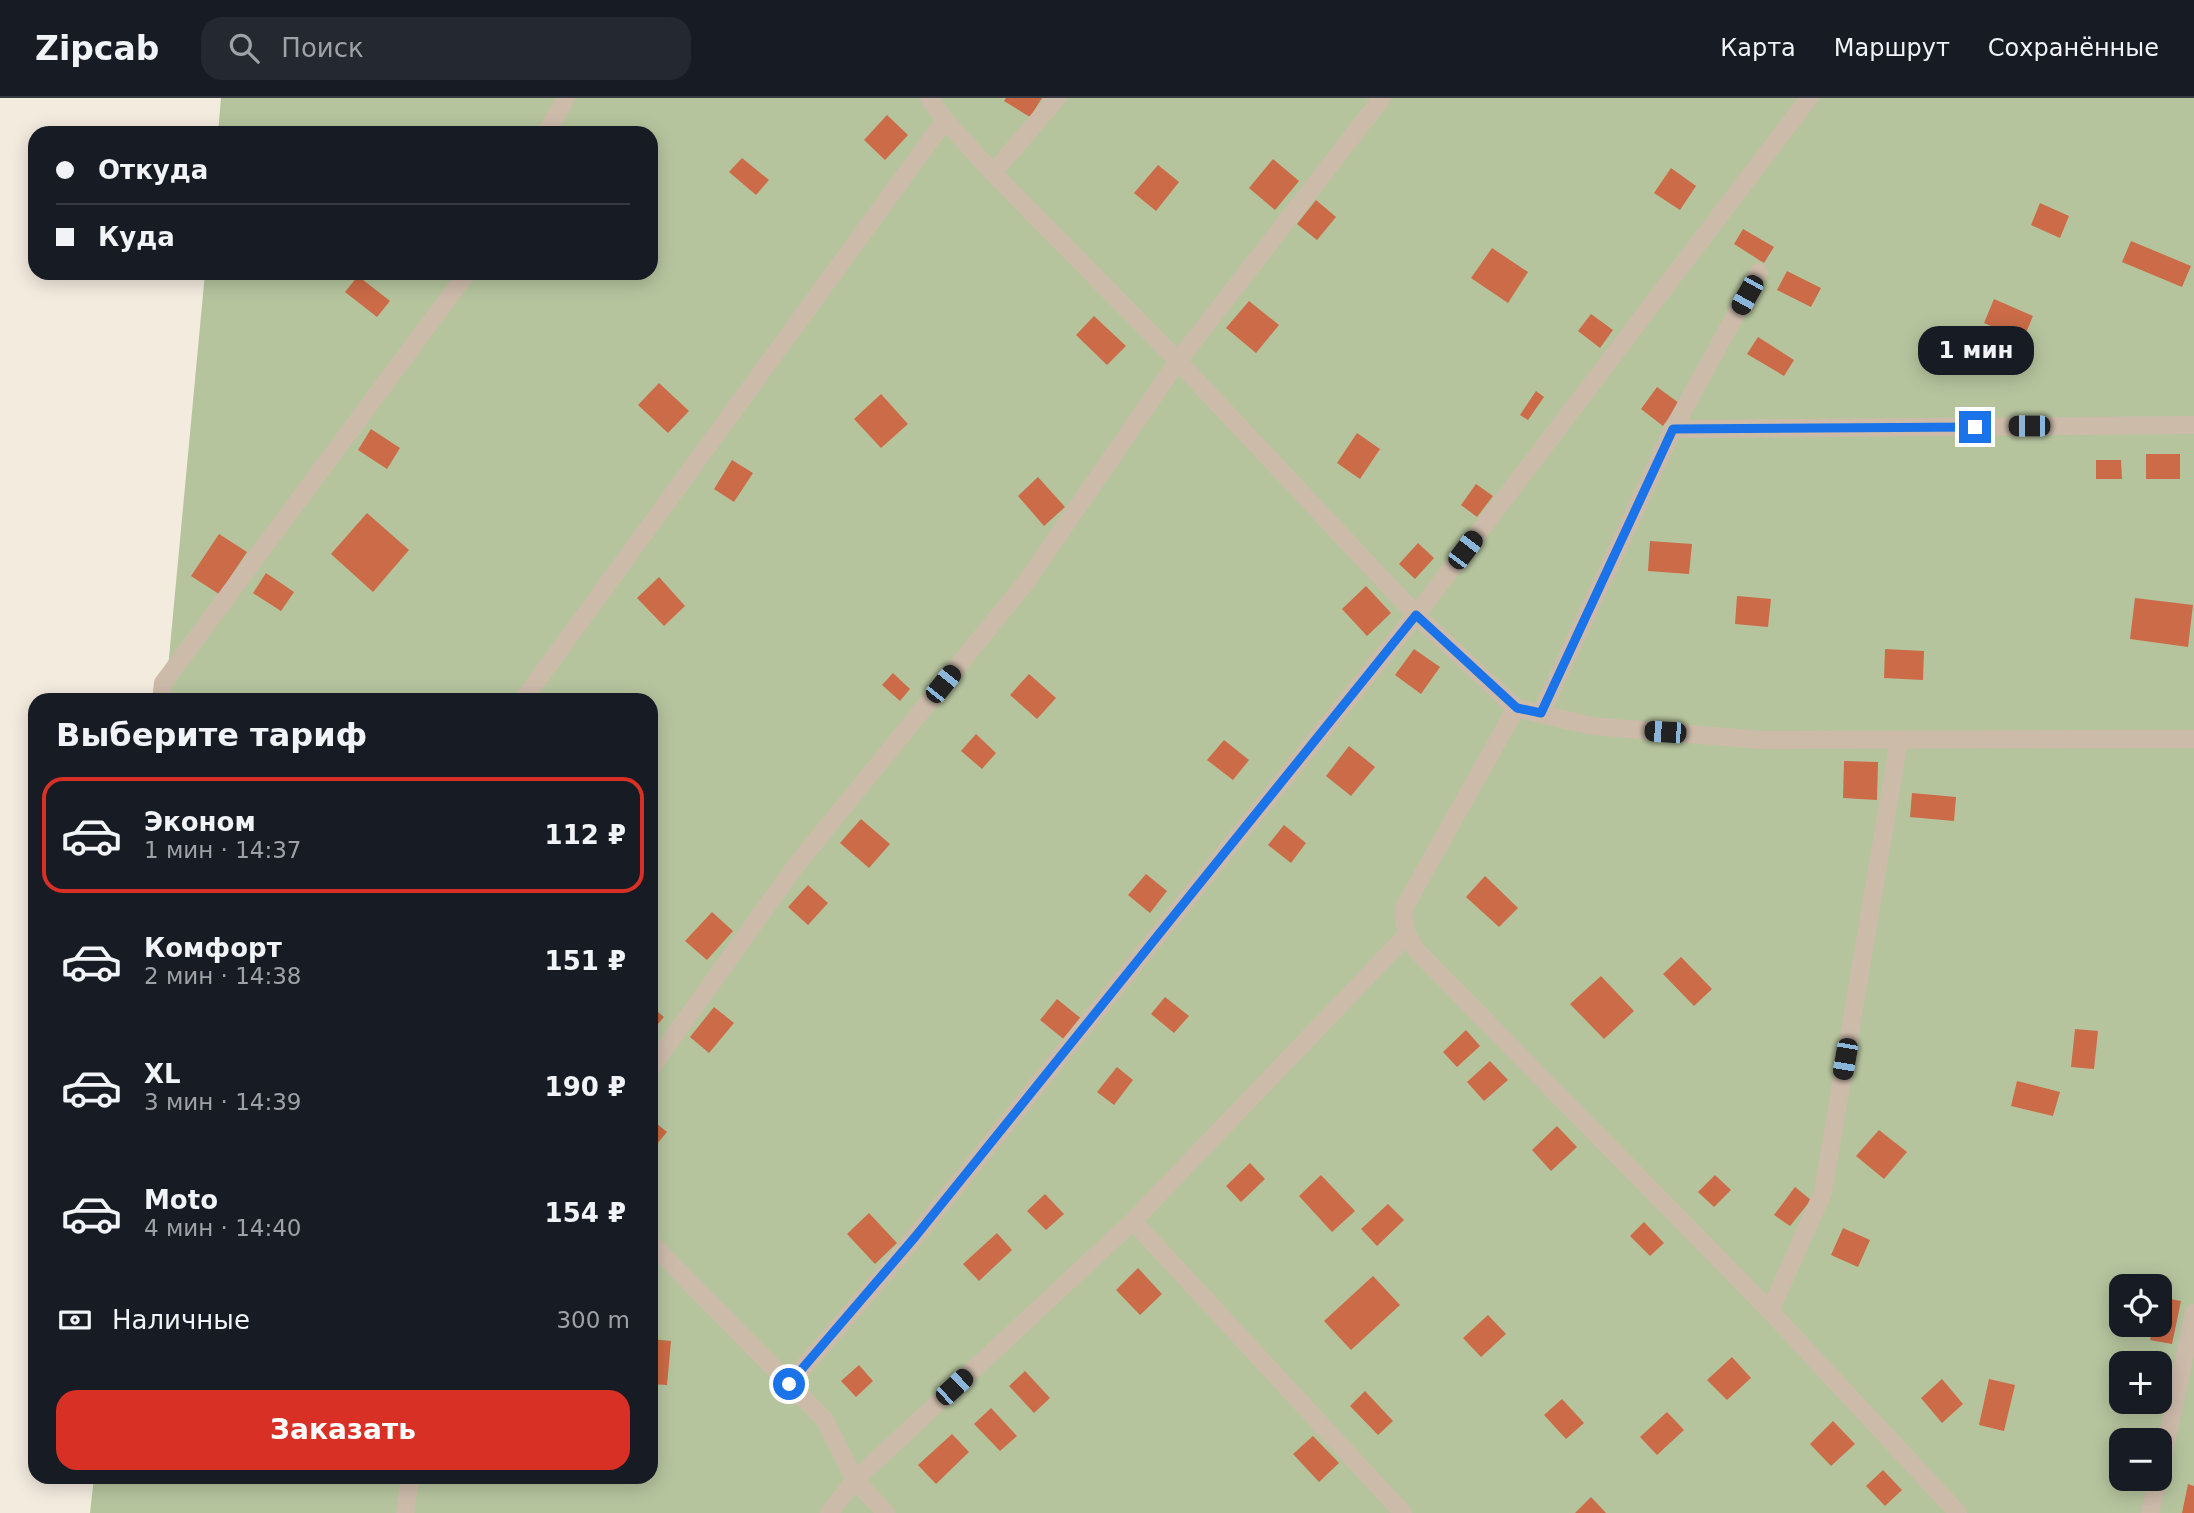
<!DOCTYPE html>
<html lang="ru">
<head>
<meta charset="utf-8">
<style>
	body { margin:0; font-family:"DejaVu Sans",sans-serif; background:#242831; color:#f1f3f6; height:100vh; display:flex; flex-direction:column; font-size:26px; white-space:nowrap }
	* { box-sizing:border-box; margin:0 }
	p { font-size:23px; color:#9ea1a6 }
	.icon { flex:none; width:38px; height:38px; fill:none; stroke:currentColor; stroke-width:2; stroke-linecap:round; stroke-linejoin:round }
	.map { position:relative; flex:1; overflow:hidden }
	.panel { position:absolute; left:28px; top:595px; width:630px; height:791px; display:flex; flex-direction:column; background:#171b24; border-radius:21px; box-shadow:0 4px 18px #0003 }
	.panel>* { flex:none }
	.banner { position:absolute; left:28px; top:28px; width:630px; height:154px; border-radius:21px; box-shadow:0 4px 18px #0003; display:grid; align-content:center; height:154px; padding:0 28px; background:#171b24 }
	.buttons { position:absolute; left:2109px; top:1176px; display:grid; gap:14px }
	.buttons a { display:grid; place-items:center; width:63px; height:63px; border-radius:14px; background:#171b24; box-shadow:0 4px 18px #0003; font-size:35px }
	.end { position:absolute; width:32px; height:32px; margin:-16px; border:9px solid #1a73e8; background:#fff; box-shadow:0 0 0 4px #fff }
	.from { border-radius:50% }
	.bubble { position:absolute; height:49px; border-radius:21px; background:#171b24; box-shadow:0 4px 18px #0003; font-size:23px; font-weight:700; line-height:49px; text-align:center }
	.car { position:absolute; width:21px; height:42px; margin:-21px -10px; border-radius:9px; box-shadow:0 0 5px 2px #0007; background:linear-gradient(#222 24%,#8ab4d8 0 40%,#222 0 76%,#8ab4d8 0 86%,#222 0) }
	.banner b { display:flex; align-items:center; gap:24px; height:66px; font-size:26px }
	.banner b+b { border-top:2px solid #363941 }
	.banner i { width:18px; height:18px; background:#f1f3f6 }
	ul { padding:0; list-style:none }
	li { display:flex; align-items:center; gap:21px; height:116px; margin:0 14px 10px; padding:0 14px; border:4px solid transparent; border-radius:21px }
	li div { flex:1 }
	li b { display:block; font-size:26px }
	li em { font-style:normal; font-weight:700 }
	li.selected { border-color:#d93025 }
	li>.icon { width:63px; height:63px; stroke-width:1.5 }
	h2 { padding:0 28px; font-size:32px; line-height:84px }
	.pay { display:flex; align-items:center; gap:18px; height:77px; padding:0 28px; font-size:26px }
	.pay p { margin-inline-start:auto }
	.primary-button { display:flex; gap:14px; margin-top:auto; padding:14px 28px }
	.primary-button a { flex:1; height:80px; border-radius:21px; background:#d93025; color:#fff; font-size:28px; font-weight:700; line-height:80px; text-align:center }
	header { display:flex; align-items:center; gap:42px; box-sizing:border-box; height:98px; padding:0 35px; background:#171b24; border-bottom:2px solid #363941 }
	header strong { font-size:33px }
	nav { display:flex; gap:38px; margin-inline-start:auto; font-size:24px }
	.search { width:490px; height:63px; background:#242831; display:flex; align-items:center; gap:18px; box-sizing:border-box; padding:0 24px; border-radius:21px; color:#9ea1a6; font-size:26px }
	.map>svg:first-child { display:block }
</style>
</head>
<body>
<header>
<strong>Zipcab</strong>
<div class="search"><svg class="icon" aria-label="search" viewBox="0 0 24 24"><circle cx="10" cy="10" r="6"/><path d="M15 15l6 6"/></svg>Поиск</div>
<nav><a>Карта</a><a>Маршрут</a><a>Сохранённые</a></nav>
</header>
<div class="map">
<svg width="2194" height="1415" viewBox="0 0 2194 1415">
	<rect width="100%" height="100%" fill="#f4ebdf"/>
	<path fill="#b6c49e" fill-rule="evenodd" d="M221,0h1973v1415h-2104l4,-36h557v-777h-486l40,-427h446v-140h-433zM2121,1188h39v39h-39zM2121,1265h39v39h-39zM2121,1342h39v39h-39z"/>
	<g fill="#cb6b47">
		<polygon points="1006,0 1042,0 1030,19 1004,3"/>
		<polygon points="887,17 908,37 885,62 864,42"/>
		<polygon points="742,60 769,82 756,97 729,74"/>
		<polygon points="1273,61 1299,83 1275,112 1249,90"/>
		<polygon points="1158,67 1179,84 1156,113 1134,95"/>
		<polygon points="1671,70 1696,88 1680,112 1654,95"/>
		<polygon points="1316,102 1336,119 1317,142 1297,126"/>
		<polygon points="2040,105 2069,118 2060,140 2031,127"/>
		<polygon points="1743,131 1774,149 1764,165 1734,146"/>
		<polygon points="2131,143 2191,168 2182,189 2122,164"/>
		<polygon points="1492,150 1528,174 1508,205 1471,180"/>
		<polygon points="1787,173 1821,190 1811,209 1777,192"/>
		<polygon points="358,178 390,203 377,219 345,194"/>
		<polygon points="1994,201 2033,218 2023,242 1984,225"/>
		<polygon points="1249,203 1279,227 1256,255 1226,230"/>
		<polygon points="1591,216 1613,232 1600,250 1578,233"/>
		<polygon points="1094,218 1126,248 1107,267 1076,237"/>
		<polygon points="1758,239 1794,262 1784,278 1747,256"/>
		<polygon points="659,285 689,313 668,335 638,307"/>
		<polygon points="1657,289 1679,305 1663,328 1641,311"/>
		<polygon points="1536,293 1544,299 1528,322 1520,317"/>
		<polygon points="881,296 908,326 881,350 854,321"/>
		<polygon points="371,331 400,350 387,371 358,352"/>
		<polygon points="1357,335 1380,351 1360,381 1337,365"/>
		<rect x="2146" y="356" width="34" height="25"/>
		<polygon points="732,362 753,375 734,404 714,391"/>
		<polygon points="2096,362 2121,362 2122,381 2096,381"/>
		<polygon points="1038,379 1065,409 1044,428 1018,398"/>
		<polygon points="1476,386 1493,398 1477,419 1461,407"/>
		<polygon points="367,415 409,452 373,494 331,456"/>
		<polygon points="219,436 247,454 219,496 191,478"/>
		<polygon points="1650,443 1692,446 1689,476 1648,473"/>
		<polygon points="1418,445 1434,460 1415,481 1399,466"/>
		<polygon points="266,475 294,494 281,513 253,495"/>
		<polygon points="659,479 685,508 664,528 637,500"/>
		<polygon points="1366,488 1391,515 1367,538 1342,511"/>
		<polygon points="1737,498 1771,501 1768,529 1735,526"/>
		<polygon points="2135,500 2193,507 2188,549 2130,541"/>
		<polygon points="1414,551 1440,569 1421,596 1395,577"/>
		<polygon points="1885,551 1924,553 1923,582 1884,580"/>
		<polygon points="893,575 910,591 900,603 882,587"/>
		<polygon points="1029,576 1056,600 1037,621 1010,597"/>
		<polygon points="976,636 996,655 982,671 961,653"/>
		<polygon points="1224,642 1249,662 1233,682 1207,662"/>
		<polygon points="1349,648 1375,669 1351,698 1326,678"/>
		<polygon points="1844,663 1878,664 1877,702 1843,700"/>
		<polygon points="1912,695 1956,699 1954,723 1910,719"/>
		<polygon points="861,721 890,746 869,770 840,745"/>
		<polygon points="1284,727 1306,745 1291,765 1268,747"/>
		<polygon points="1146,776 1167,793 1150,815 1128,797"/>
		<polygon points="1485,778 1518,810 1499,829 1466,799"/>
		<polygon points="808,787 828,805 808,827 788,809"/>
		<polygon points="712,814 733,833 707,862 685,843"/>
		<polygon points="1681,859 1712,891 1694,908 1663,876"/>
		<polygon points="1601,878 1634,913 1604,941 1570,906"/>
		<polygon points="1165,899 1189,918 1174,935 1151,916"/>
		<polygon points="1057,901 1083,922 1066,943 1040,922"/>
		<polygon points="651,908 664,919 651,934"/>
		<polygon points="714,909 734,925 709,955 690,939"/>
		<polygon points="2075,931 2098,933 2094,971 2071,969"/>
		<polygon points="1466,932 1480,948 1457,969 1443,954"/>
		<polygon points="1490,963 1508,982 1484,1003 1467,984"/>
		<polygon points="1117,969 1133,982 1114,1007 1097,994"/>
		<polygon points="2017,983 2060,994 2053,1018 2011,1008"/>
		<polygon points="651,1021 667,1034 651,1053"/>
		<polygon points="1557,1028 1577,1049 1551,1073 1532,1052"/>
		<polygon points="1879,1032 1907,1054 1884,1081 1856,1058"/>
		<polygon points="1250,1065 1265,1081 1241,1104 1226,1088"/>
		<polygon points="1321,1077 1355,1113 1332,1134 1299,1098"/>
		<polygon points="1715,1077 1731,1092 1714,1109 1698,1094"/>
		<polygon points="1795,1089 1811,1102 1790,1128 1774,1117"/>
		<polygon points="1045,1096 1064,1116 1046,1132 1027,1113"/>
		<polygon points="1388,1106 1404,1122 1377,1148 1361,1131"/>
		<polygon points="869,1115 897,1145 875,1166 847,1136"/>
		<polygon points="1644,1124 1664,1145 1650,1158 1630,1138"/>
		<polygon points="1843,1130 1870,1142 1858,1169 1831,1157"/>
		<polygon points="997,1135 1012,1152 979,1183 963,1166"/>
		<polygon points="1138,1170 1162,1196 1140,1217 1116,1192"/>
		<polygon points="1373,1178 1400,1207 1351,1252 1324,1223"/>
		<polygon points="2160,1199 2181,1203 2172,1246 2150,1242 2153,1227 2160,1227"/>
		<polygon points="1488,1217 1506,1236 1481,1259 1463,1240"/>
		<polygon points="651,1241 671,1243 667,1287 651,1286"/>
		<polygon points="1732,1259 1751,1280 1727,1302 1707,1282"/>
		<polygon points="859,1267 873,1283 856,1299 841,1283"/>
		<polygon points="1025,1273 1050,1300 1034,1315 1009,1288"/>
		<polygon points="1942,1281 1963,1306 1942,1325 1921,1300"/>
		<polygon points="1989,1281 2015,1287 2004,1333 1979,1327"/>
		<polygon points="1365,1293 1393,1323 1378,1337 1350,1308"/>
		<polygon points="1562,1301 1584,1325 1566,1341 1544,1317"/>
		<polygon points="991,1310 1017,1338 1000,1353 974,1326"/>
		<polygon points="1667,1314 1684,1332 1657,1357 1640,1339"/>
		<polygon points="1833,1323 1855,1346 1831,1368 1810,1346"/>
		<polygon points="952,1336 969,1354 936,1386 918,1367"/>
		<polygon points="1313,1338 1339,1365 1319,1384 1293,1356"/>
		<polygon points="1883,1372 1902,1392 1885,1408 1866,1388"/>
		<polygon points="2188,1386 2194,1388 2194,1415 2182,1415"/>
		<polygon points="1591,1399 1606,1415 1575,1415"/>
	</g>
	<g fill="none" stroke-linecap="round" stroke-linejoin="round">
		<g stroke="#cdbbaa" stroke-width="18">
			<polyline points="546,35 566,0"/>
			<polyline points="993,75 1057,0"/>
			<polyline points="1673,331 2194,327"/>
			<polyline points="161,602 163,585 467,175"/>
			<polyline points="523,602 945,22"/>
			<polyline points="1516,610 1592,628 1762,642 2194,641"/>
			<polyline points="1541,615 1673,331 1759,174"/>
			<polyline points="651,970 794,770 1026,484 1178,263 1382,0"/>
			<polyline points="1133,1123 1403,1415"/>
			<polyline points="651,1145 824,1321 855,1382 829,1415"/>
			<polyline points="1770,1213 1823,1094 1899,642"/>
			<polyline points="789,1286 898,1160 1416,517 1809,0"/>
			<polyline points="2160,1372 2194,1215"/>
			<polyline points="405,1415 410,1379"/>
			<polyline points="886,1415 855,1382 1133,1123 1406,838"/>
			<polyline points="2150,1415 2158,1381"/>
		</g>
		<path stroke="#cdbbaa" stroke-width="18" d="M929,0l16,22 48,53 185,188 238,254 100,93 -112,200c-1,19 3,29 14,44l352,359 188,202"/>
	</g>
	<g fill="none" stroke-linecap="round" stroke-linejoin="round">
		<polyline stroke="#1a73e8" stroke-width="9" points="789,1286 915,1139 1416,517 1517,610 1541,615 1673,331 1975,329"/>
	</g>
</svg>
<div class="buttons">
<a><svg class="icon" aria-label="locate" viewBox="0 0 24 24"><circle cx="12" cy="12" r="6"/><path d="M12 2v4M12 18v4M2 12h4M18 12h4"/></svg></a>
<a>+</a>
<a>−</a>
</div>
<i class="end from" style="left:789px;top:1286px"></i>
<i class="end" style="left:1975px;top:329px"></i>
<div class="bubble" style="left:1918px;top:228px;width:116px">1 мин</div>
<i class="car" style="left:1747px;top:197px;rotate:209deg"></i>
<i class="car" style="left:2029px;top:328px;rotate:270deg"></i>
<i class="car" style="left:1465px;top:452px;rotate:37deg"></i>
<i class="car" style="left:943px;top:586px;rotate:39deg"></i>
<i class="car" style="left:1665px;top:634px;rotate:274deg"></i>
<i class="car" style="left:1845px;top:961px;rotate:190deg"></i>
<i class="car" style="left:954px;top:1289px;rotate:47deg"></i>
<div class="banner">
<b><i class="from"></i>Откуда</b>
<b><i></i>Куда</b>
</div>
<section class="panel">
<h2>Выберите тариф</h2>
<ul>
<li class="selected"><svg class="icon" aria-label="car" viewBox="0 0 24 24"><path d="M5 17H2v-5l4-1 3-4h7l3 4 3 1v5h-3M9 17h6M6 11h13"/><circle cx="7" cy="17" r="2"/><circle cx="17" cy="17" r="2"/></svg><div><b>Эконом</b><p>1 мин · 14:37</p></div><em>112 ₽</em></li>
<li><svg class="icon" aria-label="car" viewBox="0 0 24 24"><path d="M5 17H2v-5l4-1 3-4h7l3 4 3 1v5h-3M9 17h6M6 11h13"/><circle cx="7" cy="17" r="2"/><circle cx="17" cy="17" r="2"/></svg><div><b>Комфорт</b><p>2 мин · 14:38</p></div><em>151 ₽</em></li>
<li><svg class="icon" aria-label="car" viewBox="0 0 24 24"><path d="M5 17H2v-5l4-1 3-4h7l3 4 3 1v5h-3M9 17h6M6 11h13"/><circle cx="7" cy="17" r="2"/><circle cx="17" cy="17" r="2"/></svg><div><b>XL</b><p>3 мин · 14:39</p></div><em>190 ₽</em></li>
<li><svg class="icon" aria-label="car" viewBox="0 0 24 24"><path d="M5 17H2v-5l4-1 3-4h7l3 4 3 1v5h-3M9 17h6M6 11h13"/><circle cx="7" cy="17" r="2"/><circle cx="17" cy="17" r="2"/></svg><div><b>Moto</b><p>4 мин · 14:40</p></div><em>154 ₽</em></li>
</ul>
<div class="pay"><svg class="icon" aria-label="cash" viewBox="0 0 24 24"><path d="M3 7h18v10H3z"/><circle cx="12" cy="12" r="2"/></svg>Наличные<p>300 m</p></div>
<div class="primary-button"><a>Заказать</a></div>
</section>
</div>
</body>
</html>
